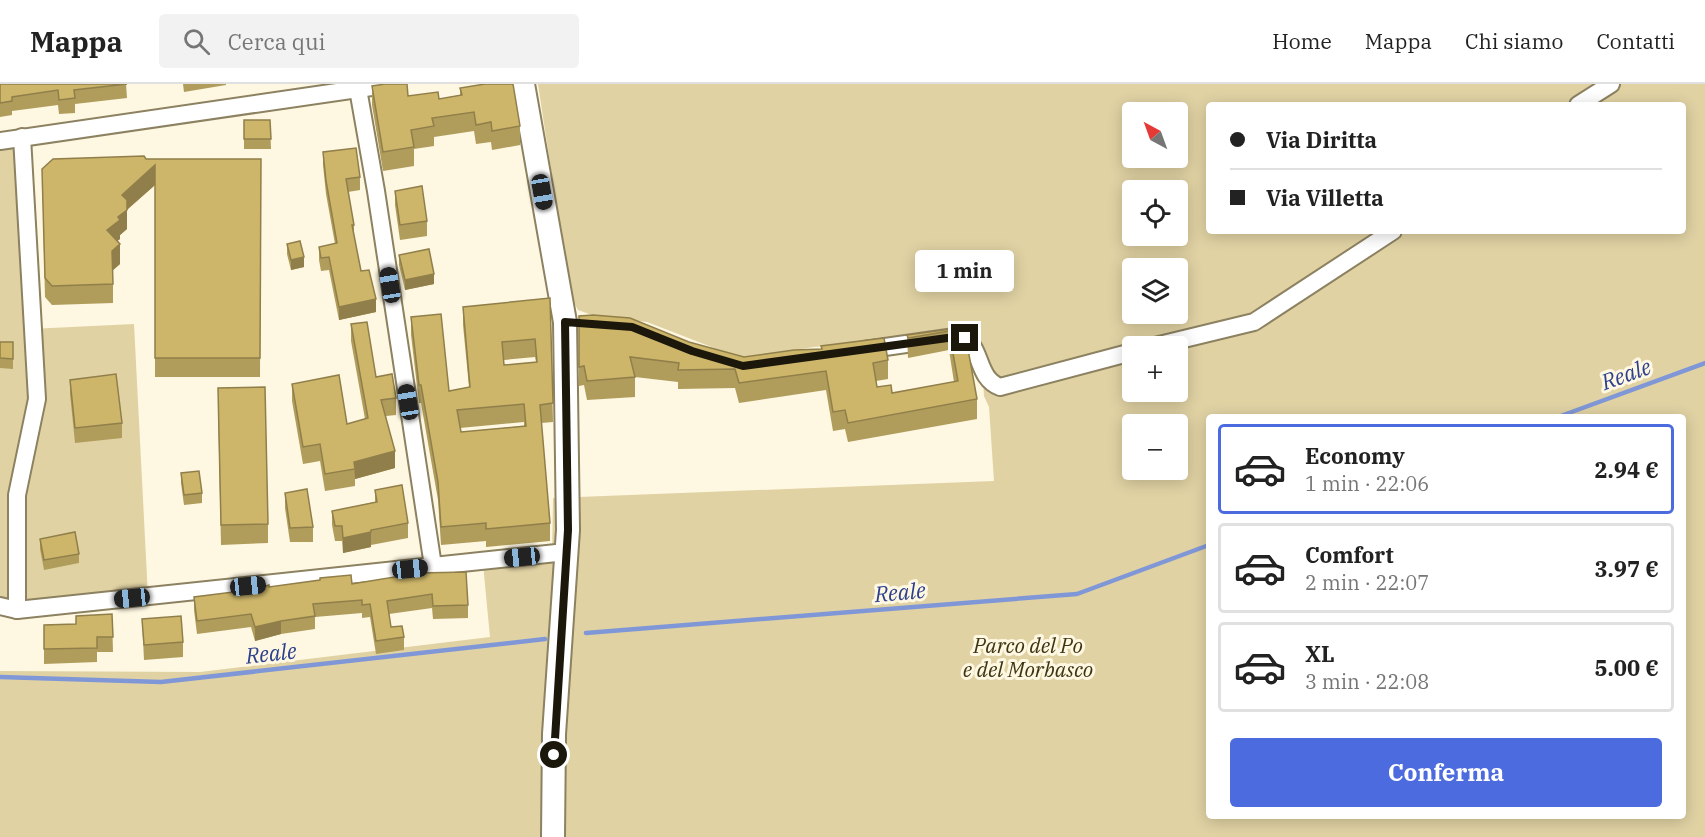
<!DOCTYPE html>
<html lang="it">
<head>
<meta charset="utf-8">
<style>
	body { margin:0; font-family:"IBM Plex Serif",serif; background:#f2f2f2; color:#222; height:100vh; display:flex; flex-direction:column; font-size:22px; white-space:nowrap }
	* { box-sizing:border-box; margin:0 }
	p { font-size:20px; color:#767676 }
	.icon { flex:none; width:33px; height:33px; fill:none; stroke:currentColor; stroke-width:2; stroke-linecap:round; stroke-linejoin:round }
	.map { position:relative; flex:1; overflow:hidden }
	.panel { position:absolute; left:1206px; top:330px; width:480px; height:405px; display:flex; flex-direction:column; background:#fff; border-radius:6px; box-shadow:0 3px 15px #0003 }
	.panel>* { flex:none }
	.guide { position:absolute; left:1206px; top:18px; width:480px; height:132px; border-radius:6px; box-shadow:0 3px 15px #0003; display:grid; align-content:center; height:132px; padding:0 24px; background:#fff }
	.needle { width:39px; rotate:319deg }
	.buttons { position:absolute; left:1122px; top:18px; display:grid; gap:12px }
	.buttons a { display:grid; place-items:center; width:66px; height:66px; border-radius:6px; background:#fff; box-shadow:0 3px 15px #0003; font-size:30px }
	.end { position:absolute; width:27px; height:27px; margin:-14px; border:8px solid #1b170a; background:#fff; box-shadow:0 0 0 3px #fff }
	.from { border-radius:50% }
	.bubble { position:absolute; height:42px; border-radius:6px; background:#fff; box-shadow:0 3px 15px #0003; font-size:20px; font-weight:800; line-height:42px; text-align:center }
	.car { position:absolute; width:18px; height:36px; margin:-18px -9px; border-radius:8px; box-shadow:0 0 4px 2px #0007; background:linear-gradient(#222 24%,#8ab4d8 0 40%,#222 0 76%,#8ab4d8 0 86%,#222 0) }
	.guide b { display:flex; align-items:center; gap:21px; height:57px; font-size:22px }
	.guide b+b { border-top:2px solid #e0e0e0 }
	.guide i { width:15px; height:15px; background:#222 }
	ul { padding:10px 0 0; list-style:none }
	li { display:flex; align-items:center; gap:18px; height:90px; margin:0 12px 9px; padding:0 12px; border:3px solid #e0e0e0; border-radius:6px }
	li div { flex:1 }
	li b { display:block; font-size:22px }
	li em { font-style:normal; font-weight:800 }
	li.on { border-color:#4c6bdf }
	li>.icon { width:54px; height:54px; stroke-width:1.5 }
	.button { display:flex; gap:12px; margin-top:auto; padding:12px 24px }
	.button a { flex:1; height:69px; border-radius:6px; background:#4c6bdf; color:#fff; font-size:24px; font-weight:800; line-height:69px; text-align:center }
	header { display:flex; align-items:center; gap:36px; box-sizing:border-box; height:84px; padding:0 30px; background:#fff; border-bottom:2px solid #e0e0e0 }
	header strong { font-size:28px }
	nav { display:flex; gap:33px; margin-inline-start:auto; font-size:21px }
	.search { width:420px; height:54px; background:#f2f2f2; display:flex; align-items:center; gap:15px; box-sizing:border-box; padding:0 21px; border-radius:6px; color:#767676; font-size:22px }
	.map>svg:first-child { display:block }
</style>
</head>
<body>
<header>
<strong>Mappa</strong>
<div class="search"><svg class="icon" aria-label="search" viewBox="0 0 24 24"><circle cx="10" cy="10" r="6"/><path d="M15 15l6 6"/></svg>Cerca qui</div>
<nav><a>Home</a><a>Mappa</a><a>Chi siamo</a><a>Contatti</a></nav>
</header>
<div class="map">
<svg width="1705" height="753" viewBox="0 0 1705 753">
	<rect width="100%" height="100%" fill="#fef7e2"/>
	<g fill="#e0d2a3" fill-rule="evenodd">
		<path d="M538,0h1167v753h-1705v-166l200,1 290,-35 -7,-73 69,-7 1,-59 441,-17 -5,-74 -5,-11 -3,-52 -8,-8 -7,-4 -152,15 -74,11 -93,-36 -55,-7 -14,-5 -8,-15zM1209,21h474v126h-474zM1132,28h46v46h-46zM1132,106h46v46h-46zM1132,184h46v46h-46zM1132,262h46v46h-46zM1209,333h474v399h-474zM1132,340h46v46h-46z"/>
		<polygon points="29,57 30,245 134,240 148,513 0,523 0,60"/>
	</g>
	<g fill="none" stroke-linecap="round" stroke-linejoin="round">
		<g stroke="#8097d7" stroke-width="4.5">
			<polyline points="1558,333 1705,279"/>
			<polyline points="586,549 1077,510 1209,461"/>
			<polyline points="0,593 161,598 545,555"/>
		</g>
		<g stroke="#8c8160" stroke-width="20">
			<g id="street">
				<polyline points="358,5 376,107 433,482"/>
				<polyline points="1578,21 1611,0"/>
				<polyline points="0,57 392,0"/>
				<polyline points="1155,262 1254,238 1393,147"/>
				<path d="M864,266l98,-14c21,12 14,42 38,51l132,-35"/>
				<polyline points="0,522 17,526 566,468"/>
				<polyline points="17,526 17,411 37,315 22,53"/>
			</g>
		</g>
		<g stroke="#8c8160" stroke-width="26">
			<polyline id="secondary" points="523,0 565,238 568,446 554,650 553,753"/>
		</g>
		<use href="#street" stroke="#fff" stroke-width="16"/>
		<use href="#secondary" stroke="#fff" stroke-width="22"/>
	</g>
	<g fill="#b09d5b" fill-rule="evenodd">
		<polygon points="0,0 126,0 127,14 75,20 75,29 59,30 58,21 12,27 12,31 0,33"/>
		<polygon points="183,0 226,0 226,1 184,8"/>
		<polygon points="372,2 408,12 439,15 460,11 460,4 520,42 520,61 492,66 491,58 476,60 474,47 434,53 434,62 414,65 414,82 383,87 372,21"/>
		<polygon points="244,36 270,36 271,65 244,65"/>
		<polygon points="323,68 360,93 360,106 348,108 354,141 354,152 361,187 376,228 339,236 329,186 321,187 319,176 319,163 335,160 326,110 323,81"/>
		<polygon points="146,75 261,75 260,293 155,293 155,101 127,126 127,145 120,151 120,155 117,157 120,180 113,186 113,219 52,221 45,213 42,85"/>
		<polygon points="395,107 427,137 427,152 400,156 395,121"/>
		<polygon points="287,160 304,183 291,186 287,170"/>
		<polygon points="399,171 434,200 405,206 399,181"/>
		<path d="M550,214l3,124 -12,1 9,100v18l-64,6v-6l-45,4 -3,-45 -17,-97h-2l-8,-68v-18l38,74 20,-4 -6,-62v-18zM535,273l1,5 -32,3v-5zM524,338v4l-63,6 -1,-4z"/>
		<polygon points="579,232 689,258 744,273 888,276 888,295 876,297 877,303 892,309 954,298 949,266 908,274 907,251 959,244 977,315 977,335 848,358 845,345 833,347 826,306 739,319 735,304 678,305 678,298 635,293 635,313 587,316 584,301 579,302"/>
		<polygon points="351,240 376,293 396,314 396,331 386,332 395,384 355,395 355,402 325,407 320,377 303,380 292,317 292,300 347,340 365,335 351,257"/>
		<polygon points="0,258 13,258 13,285 0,284"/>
		<polygon points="70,296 122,339 122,354 75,359 70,310"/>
		<polygon points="218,324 268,440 268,459 221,461"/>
		<polygon points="181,389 202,409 202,419 184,421 181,399"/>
		<polygon points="375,406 408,439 408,454 371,461 371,463 343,469 342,457 335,457 332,441 332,427 375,418"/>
		<polygon points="285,409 313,443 313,458 290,458 285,424"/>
		<polygon points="40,455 79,470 79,479 44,486 40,465"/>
		<polygon points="419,489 468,521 468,534 433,535 432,524 389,530 391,543 404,553 404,566 376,570 370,533 362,534 362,529 315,533 315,545 281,550 255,557 251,543 197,550 194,526 194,513 234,511 269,503 352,500"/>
		<polygon points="112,530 113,568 97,568 97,578 44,580 44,541 76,540"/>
		<polygon points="142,535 183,558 183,573 144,576"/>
	</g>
	<g fill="#907f4a">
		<polygon points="155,81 155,101 122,130 122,111"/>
		<polygon points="127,126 127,145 120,151 120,155 107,165 107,146 118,133"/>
		<polygon points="120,160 120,180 112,187 112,167"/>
		<polygon points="304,173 304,183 291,186 291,176"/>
		<polygon points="434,190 434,200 405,206 405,196"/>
		<polygon points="376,215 376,228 339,236 339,223"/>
		<polygon points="395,367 395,384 355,395 354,378"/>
		<polygon points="371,448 371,463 343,469 343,454"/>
		<polygon points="281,537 281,550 255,557 255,543"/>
	</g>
	<g fill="#cdb66a" stroke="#907f4a" stroke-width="1.5" fill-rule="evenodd">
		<polygon points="0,0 127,0 74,6 75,14 59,16 58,6 12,13 12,17 0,19"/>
		<polygon points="385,0 407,0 408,12 438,8 439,15 462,11 460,4 485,0 513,0 520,42 492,47 491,38 476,41 474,28 432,34 434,42 411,46 414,63 383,68 372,2"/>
		<polygon points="244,36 270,36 271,55 244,55"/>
		<polygon points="356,64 360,93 346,95 354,141 352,141 361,187 369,186 376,215 339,223 329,173 321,174 319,163 337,159 326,97 323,68"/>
		<polygon points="144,72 146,75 261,75 260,274 155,274 155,81 122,111 127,116 127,126 118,133 120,136 107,146 120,160 112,167 113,200 52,202 45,194 42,85 53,75"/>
		<polygon points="422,102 427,137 400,141 395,107"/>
		<polygon points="300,157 304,173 291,176 287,160"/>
		<polygon points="429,165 434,190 405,196 399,171"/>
		<path d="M550,214l3,105 -13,2 10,118 -64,6v-6l-45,4 -3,-45 -17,-97h-2l-8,-68 30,-3 8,77 21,-4 -7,-80zM535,255l2,23 -33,3 -2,-23zM524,320l2,22 -65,6 -4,-22z"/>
		<polygon points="593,231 630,234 689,258 744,273 794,266 822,265 821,262 884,254 888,276 873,279 877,303 891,301 892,309 958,297 949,247 908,254 907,251 959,244 966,254 977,315 848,339 845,326 833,328 826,287 739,299 735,285 678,286 679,279 630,273 635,293 587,297 584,282 579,283 579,232"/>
		<polygon points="367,238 376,293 392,290 396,314 381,316 395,367 354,378 355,385 325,390 320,360 303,363 292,300 339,291 347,340 368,334 351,240"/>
		<polygon points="0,258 13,258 13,275 0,274"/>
		<polygon points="116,290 122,339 75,344 70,296"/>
		<polygon points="265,303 268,440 221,441 218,304"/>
		<polygon points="199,387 202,409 184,411 181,389"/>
		<polygon points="402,401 408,439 371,446 371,448 343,454 342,442 335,442 332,427 377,418 375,406"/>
		<polygon points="307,405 313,443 290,444 285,409"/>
		<polygon points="75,448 79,470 44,476 40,455"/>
		<polygon points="466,488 468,521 433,522 432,510 387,517 391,543 402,542 404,553 376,557 370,520 362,521 362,516 313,520 315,532 281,537 255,543 251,530 197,537 194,513 233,508 234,511 269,501 269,503 320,496 320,494 351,491 352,500 419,489"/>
		<polygon points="112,530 113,553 97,553 97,564 44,565 44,541 76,540 76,532"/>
		<polygon points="181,532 183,558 144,561 142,535"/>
	</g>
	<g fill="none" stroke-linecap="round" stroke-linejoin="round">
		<polyline stroke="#1b170a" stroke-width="8" points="554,671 568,446 565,238 632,243 692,267 743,282 962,252 965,254"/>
	</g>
	<g text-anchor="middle" stroke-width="6" stroke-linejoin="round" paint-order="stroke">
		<g font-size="21" font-style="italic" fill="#3e3412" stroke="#fef7e2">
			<text x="1028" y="569">Parco del Po<tspan x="1028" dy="24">e del Morbasco</tspan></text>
		</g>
		<g font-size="22" font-style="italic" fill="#2c408d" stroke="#fef7e2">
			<text transform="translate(1626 290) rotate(-20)" y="8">Reale</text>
			<text transform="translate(900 508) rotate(-5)" y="8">Reale</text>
			<text transform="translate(271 569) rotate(-6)" y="8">Reale</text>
		</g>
	</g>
</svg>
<div class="buttons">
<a><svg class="needle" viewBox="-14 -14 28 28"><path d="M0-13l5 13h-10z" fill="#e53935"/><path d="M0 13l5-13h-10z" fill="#767676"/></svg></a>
<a><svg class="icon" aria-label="locate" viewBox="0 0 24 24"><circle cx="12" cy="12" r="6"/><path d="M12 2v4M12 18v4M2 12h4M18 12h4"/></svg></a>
<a><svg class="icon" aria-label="layers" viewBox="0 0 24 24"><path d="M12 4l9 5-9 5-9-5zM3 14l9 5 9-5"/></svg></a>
<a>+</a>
<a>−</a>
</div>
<i class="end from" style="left:554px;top:671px"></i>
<i class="end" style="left:965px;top:254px"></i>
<div class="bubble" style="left:915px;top:166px;width:99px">1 min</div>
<i class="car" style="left:542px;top:108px;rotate:170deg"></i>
<i class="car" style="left:390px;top:201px;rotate:351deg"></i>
<i class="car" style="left:408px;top:318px;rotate:351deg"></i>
<i class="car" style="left:522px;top:473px;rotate:264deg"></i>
<i class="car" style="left:410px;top:485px;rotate:84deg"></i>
<i class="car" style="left:248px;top:502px;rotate:84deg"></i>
<i class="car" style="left:132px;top:514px;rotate:264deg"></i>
<div class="guide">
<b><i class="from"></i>Via Diritta</b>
<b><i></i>Via Villetta</b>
</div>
<section class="panel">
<ul>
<li class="on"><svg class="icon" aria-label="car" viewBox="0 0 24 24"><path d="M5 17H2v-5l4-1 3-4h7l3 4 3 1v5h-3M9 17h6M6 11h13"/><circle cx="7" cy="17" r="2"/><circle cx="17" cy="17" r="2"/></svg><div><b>Economy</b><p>1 min · 22:06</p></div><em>2.94 €</em></li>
<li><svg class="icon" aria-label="car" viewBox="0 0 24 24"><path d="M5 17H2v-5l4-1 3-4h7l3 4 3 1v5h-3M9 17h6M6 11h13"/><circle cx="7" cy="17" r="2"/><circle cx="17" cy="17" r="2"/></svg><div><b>Comfort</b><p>2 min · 22:07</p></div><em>3.97 €</em></li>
<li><svg class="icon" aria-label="car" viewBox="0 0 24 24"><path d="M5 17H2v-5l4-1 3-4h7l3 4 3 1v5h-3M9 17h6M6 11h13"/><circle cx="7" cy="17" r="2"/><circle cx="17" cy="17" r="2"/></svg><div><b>XL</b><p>3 min · 22:08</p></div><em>5.00 €</em></li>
</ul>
<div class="button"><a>Conferma</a></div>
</section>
</div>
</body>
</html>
